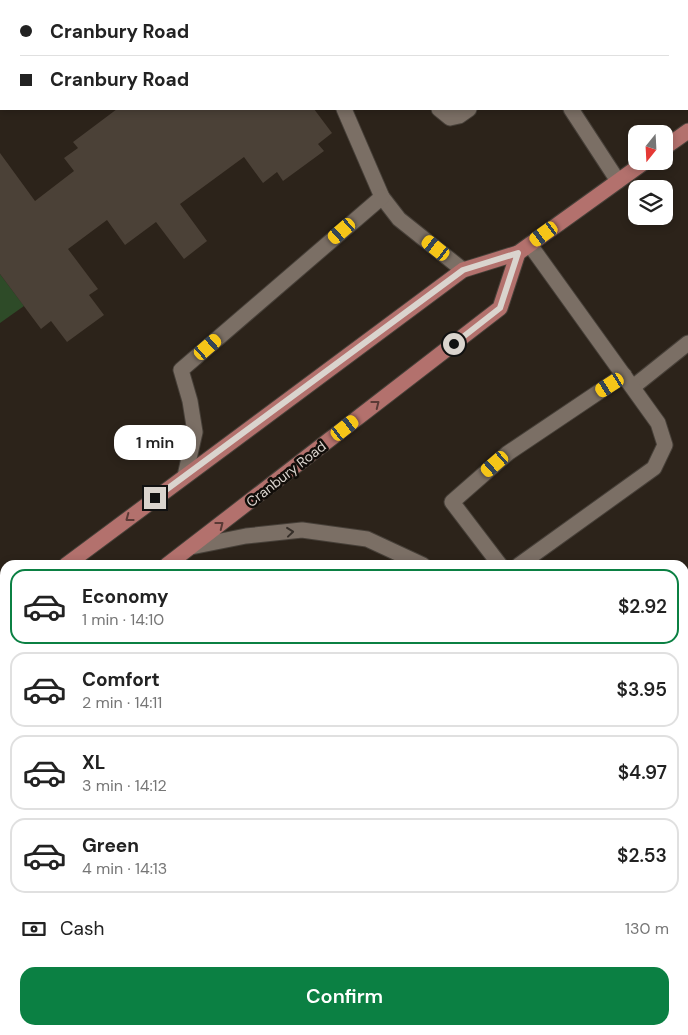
<!DOCTYPE html>
<html lang="en">
<head>
<meta charset="utf-8">
<style>
	body { margin:0; font-family:"DM Sans",sans-serif; background:#f2f2f2; color:#222; height:100vh; display:flex; flex-direction:column; font-size:19px; white-space:nowrap }
	* { box-sizing:border-box; margin:0 }
	p { font-size:16px; color:#767676 }
	.icon { flex:none; width:28px; height:28px; fill:none; stroke:currentColor; stroke-width:2; stroke-linecap:round; stroke-linejoin:round }
	.map { position:relative; flex:1; overflow:hidden }
	.panel { position:absolute; left:0px; top:560px; width:689px; height:475px; display:flex; flex-direction:column; background:#fff; border-radius:15px 15px 0 0; box-shadow:0 2px 8px #0003 }
	.panel>* { flex:none }
	.hud { position:absolute; left:0px; top:0px; width:689px; height:110px; box-shadow:0 2px 8px #0003; display:grid; align-content:center; height:110px; padding:0 20px; background:#fff }
	.needle { width:32px; rotate:198deg }
	.fabs { position:absolute; left:628px; top:125px; display:grid; gap:10px }
	.fabs a { display:grid; place-items:center; width:45px; height:45px; border-radius:10px; background:#fff; box-shadow:0 2px 8px #0003; font-size:25px }
	.end { position:absolute; width:22px; height:22px; margin:-11px; border:6px solid #dad4ce; background:#111; box-shadow:0 0 0 2px #111 }
	.from { border-radius:50% }
	.bubble { position:absolute; height:35px; border-radius:15px; background:#fff; box-shadow:0 2px 8px #0003; font-size:16px; font-weight:600; line-height:35px; text-align:center }
	.car { position:absolute; width:15px; height:30px; margin:-15px -8px; border-radius:6px; box-shadow:0 0 4px 1px #0007; background:linear-gradient(#f5c518 24%,#345 0 40%,#f5c518 0 76%,#345 0 86%,#f5c518 0) }
	.hud b { display:flex; align-items:center; gap:18px; height:48px; font-size:19px }
	.hud b+b { border-top:1px solid #e0e0e0 }
	.hud i { width:12px; height:12px; background:#222 }
	ul { padding:9px 0 0; list-style:none }
	li { display:flex; align-items:center; gap:15px; height:75px; margin:0 10px 8px; padding:0 10px; border:2px solid #e0e0e0; border-radius:15px }
	li div { flex:1 }
	li b { display:block; font-size:19px }
	li em { font-style:normal; font-weight:600 }
	li.on { border-color:#0b8043 }
	li>.icon { width:45px; height:45px; stroke-width:1.5 }
	.pay { display:flex; align-items:center; gap:12px; height:55px; padding:0 20px; font-size:19px }
	.pay p { margin-inline-start:auto }
	.cta { display:flex; gap:10px; margin-top:auto; padding:10px 20px }
	.cta a { flex:1; height:58px; border-radius:15px; background:#0b8043; color:#fff; font-size:20px; font-weight:600; line-height:58px; text-align:center }
	.map>svg:first-child { display:block }
</style>
</head>
<body>
<div class="map">
<svg width="688" height="1035" viewBox="0 0 688 1035">
	<rect width="100%" height="100%" fill="#2c231a"/>
	<polygon fill="#2e4b28" points="0,274 24,306 0,323"/>
	<polygon fill="#4b4137" points="117,109 314,109 332,133 318,144 324,151 283,181 277,172 263,183 244,157 180,204 207,241 184,259 156,222 125,245 107,220 68,249 98,289 89,295 104,315 67,342 51,321 41,329 0,274 0,153 35,201 74,171 64,158 78,148 73,142"/>
	<g fill="none" stroke-linecap="round" stroke-linejoin="round">
		<polyline stroke="#463e35" stroke-width="15" stroke-dasharray="15 8" stroke-linecap="butt" points="0,913 5,910"/>
		<g stroke="#474039" stroke-width="17">
			<g id="minor">
				<polyline points="94,0 95,1"/>
				<polyline points="275,0 276,1"/>
				<polyline points="590,0 591,1"/>
				<polyline points="679,0 680,1"/>
				<polyline points="137,1 139,0"/>
				<polyline points="470,1 472,0"/>
				<polyline points="344,109 382,197 399,219 463,270"/>
				<polyline points="439,109 450,118 459,116 469,109"/>
				<polyline points="571,109 618,181"/>
				<polyline points="633,387 688,343"/>
				<polyline points="185,476 195,432 190,401 181,370 382,197"/>
				<polyline points="191,547 246,536 302,530 367,539 423,565"/>
				<polyline points="500,565 452,502 508,453 624,375"/>
				<polyline points="519,565 654,468 665,445 658,423 530,245"/>
				<polyline points="684,794 688,798"/>
				<polyline points="157,1030 160,1035"/>
				<polyline points="235,1030 239,1035"/>
				<polyline points="352,1035 359,1030"/>
			</g>
		</g>
		<g stroke="#474039" stroke-width="17">
			<g id="major">
				<polyline points="664,148 688,131"/>
				<polyline points="66,565 463,270 518,253 646,161"/>
				<polyline points="167,565 500,308 518,253"/>
				<polyline points="0,613 5,610"/>
				<polyline points="0,691 5,687"/>
			</g>
		</g>
		<use href="#minor" stroke="#7b6f65" stroke-width="15"/>
		<use href="#major" stroke="#b3716d" stroke-width="15"/>
	</g>
	<defs><path id="oneway-chevron" d="M-2-3.5L2.5 0L-2 3.5" fill="none" stroke-width="1.6" stroke-linecap="round" stroke-linejoin="round" transform="scale(1.25)"/></defs>
	<g stroke="#5a3a36">
		<use href="#oneway-chevron" transform="translate(376 404) rotate(-38)"/>
		<use href="#oneway-chevron" transform="translate(129 518) rotate(143)"/>
		<use href="#oneway-chevron" transform="translate(220 525) rotate(-38)"/>
	</g>
	<use stroke="#362f29" href="#oneway-chevron" transform="translate(290 532) rotate(-6)"/>
	<g fill="none" stroke-linecap="round" stroke-linejoin="round">
		<polyline stroke="#dad4ce" stroke-width="6" points="155,498 463,270 518,253 500,308 454,344"/>
	</g>
	<g text-anchor="middle" stroke-width="5" stroke-linejoin="round" paint-order="stroke">
		<g font-size="14" fill="#dad4ce" stroke="#110d09">
			<text transform="translate(286 474) rotate(-38)" y="5">Cranbury Road</text>
		</g>
	</g>
</svg>
<div class="fabs">
<a><svg class="needle" viewBox="-14 -14 28 28"><path d="M0-13l5 13h-10z" fill="#e53935"/><path d="M0 13l5-13h-10z" fill="#767676"/></svg></a>
<a><svg class="icon" aria-label="layers" viewBox="0 0 24 24"><path d="M12 4l9 5-9 5-9-5zM3 14l9 5 9-5"/></svg></a>
</div>
<i class="end from" style="left:454px;top:344px"></i>
<i class="end" style="left:155px;top:498px"></i>
<div class="bubble" style="left:114px;top:425px;width:82px">1 min</div>
<i class="car" style="left:342px;top:231px;rotate:229deg"></i>
<i class="car" style="left:544px;top:234px;rotate:234deg"></i>
<i class="car" style="left:436px;top:248px;rotate:308deg"></i>
<i class="car" style="left:208px;top:347px;rotate:49deg"></i>
<i class="car" style="left:610px;top:385px;rotate:237deg"></i>
<i class="car" style="left:345px;top:428px;rotate:52deg"></i>
<i class="car" style="left:495px;top:464px;rotate:229deg"></i>
<div class="hud">
<b><i class="from"></i>Cranbury Road</b>
<b><i></i>Cranbury Road</b>
</div>
<section class="panel">
<ul>
<li class="on"><svg class="icon" aria-label="car" viewBox="0 0 24 24"><path d="M5 17H2v-5l4-1 3-4h7l3 4 3 1v5h-3M9 17h6M6 11h13"/><circle cx="7" cy="17" r="2"/><circle cx="17" cy="17" r="2"/></svg><div><b>Economy</b><p>1 min · 14:10</p></div><em>$2.92</em></li>
<li><svg class="icon" aria-label="car" viewBox="0 0 24 24"><path d="M5 17H2v-5l4-1 3-4h7l3 4 3 1v5h-3M9 17h6M6 11h13"/><circle cx="7" cy="17" r="2"/><circle cx="17" cy="17" r="2"/></svg><div><b>Comfort</b><p>2 min · 14:11</p></div><em>$3.95</em></li>
<li><svg class="icon" aria-label="car" viewBox="0 0 24 24"><path d="M5 17H2v-5l4-1 3-4h7l3 4 3 1v5h-3M9 17h6M6 11h13"/><circle cx="7" cy="17" r="2"/><circle cx="17" cy="17" r="2"/></svg><div><b>XL</b><p>3 min · 14:12</p></div><em>$4.97</em></li>
<li><svg class="icon" aria-label="car" viewBox="0 0 24 24"><path d="M5 17H2v-5l4-1 3-4h7l3 4 3 1v5h-3M9 17h6M6 11h13"/><circle cx="7" cy="17" r="2"/><circle cx="17" cy="17" r="2"/></svg><div><b>Green</b><p>4 min · 14:13</p></div><em>$2.53</em></li>
</ul>
<div class="pay"><svg class="icon" aria-label="cash" viewBox="0 0 24 24"><path d="M3 7h18v10H3z"/><circle cx="12" cy="12" r="2"/></svg>Cash<p>130 m</p></div>
<div class="cta"><a>Confirm</a></div>
</section>
</div>
</body>
</html>
